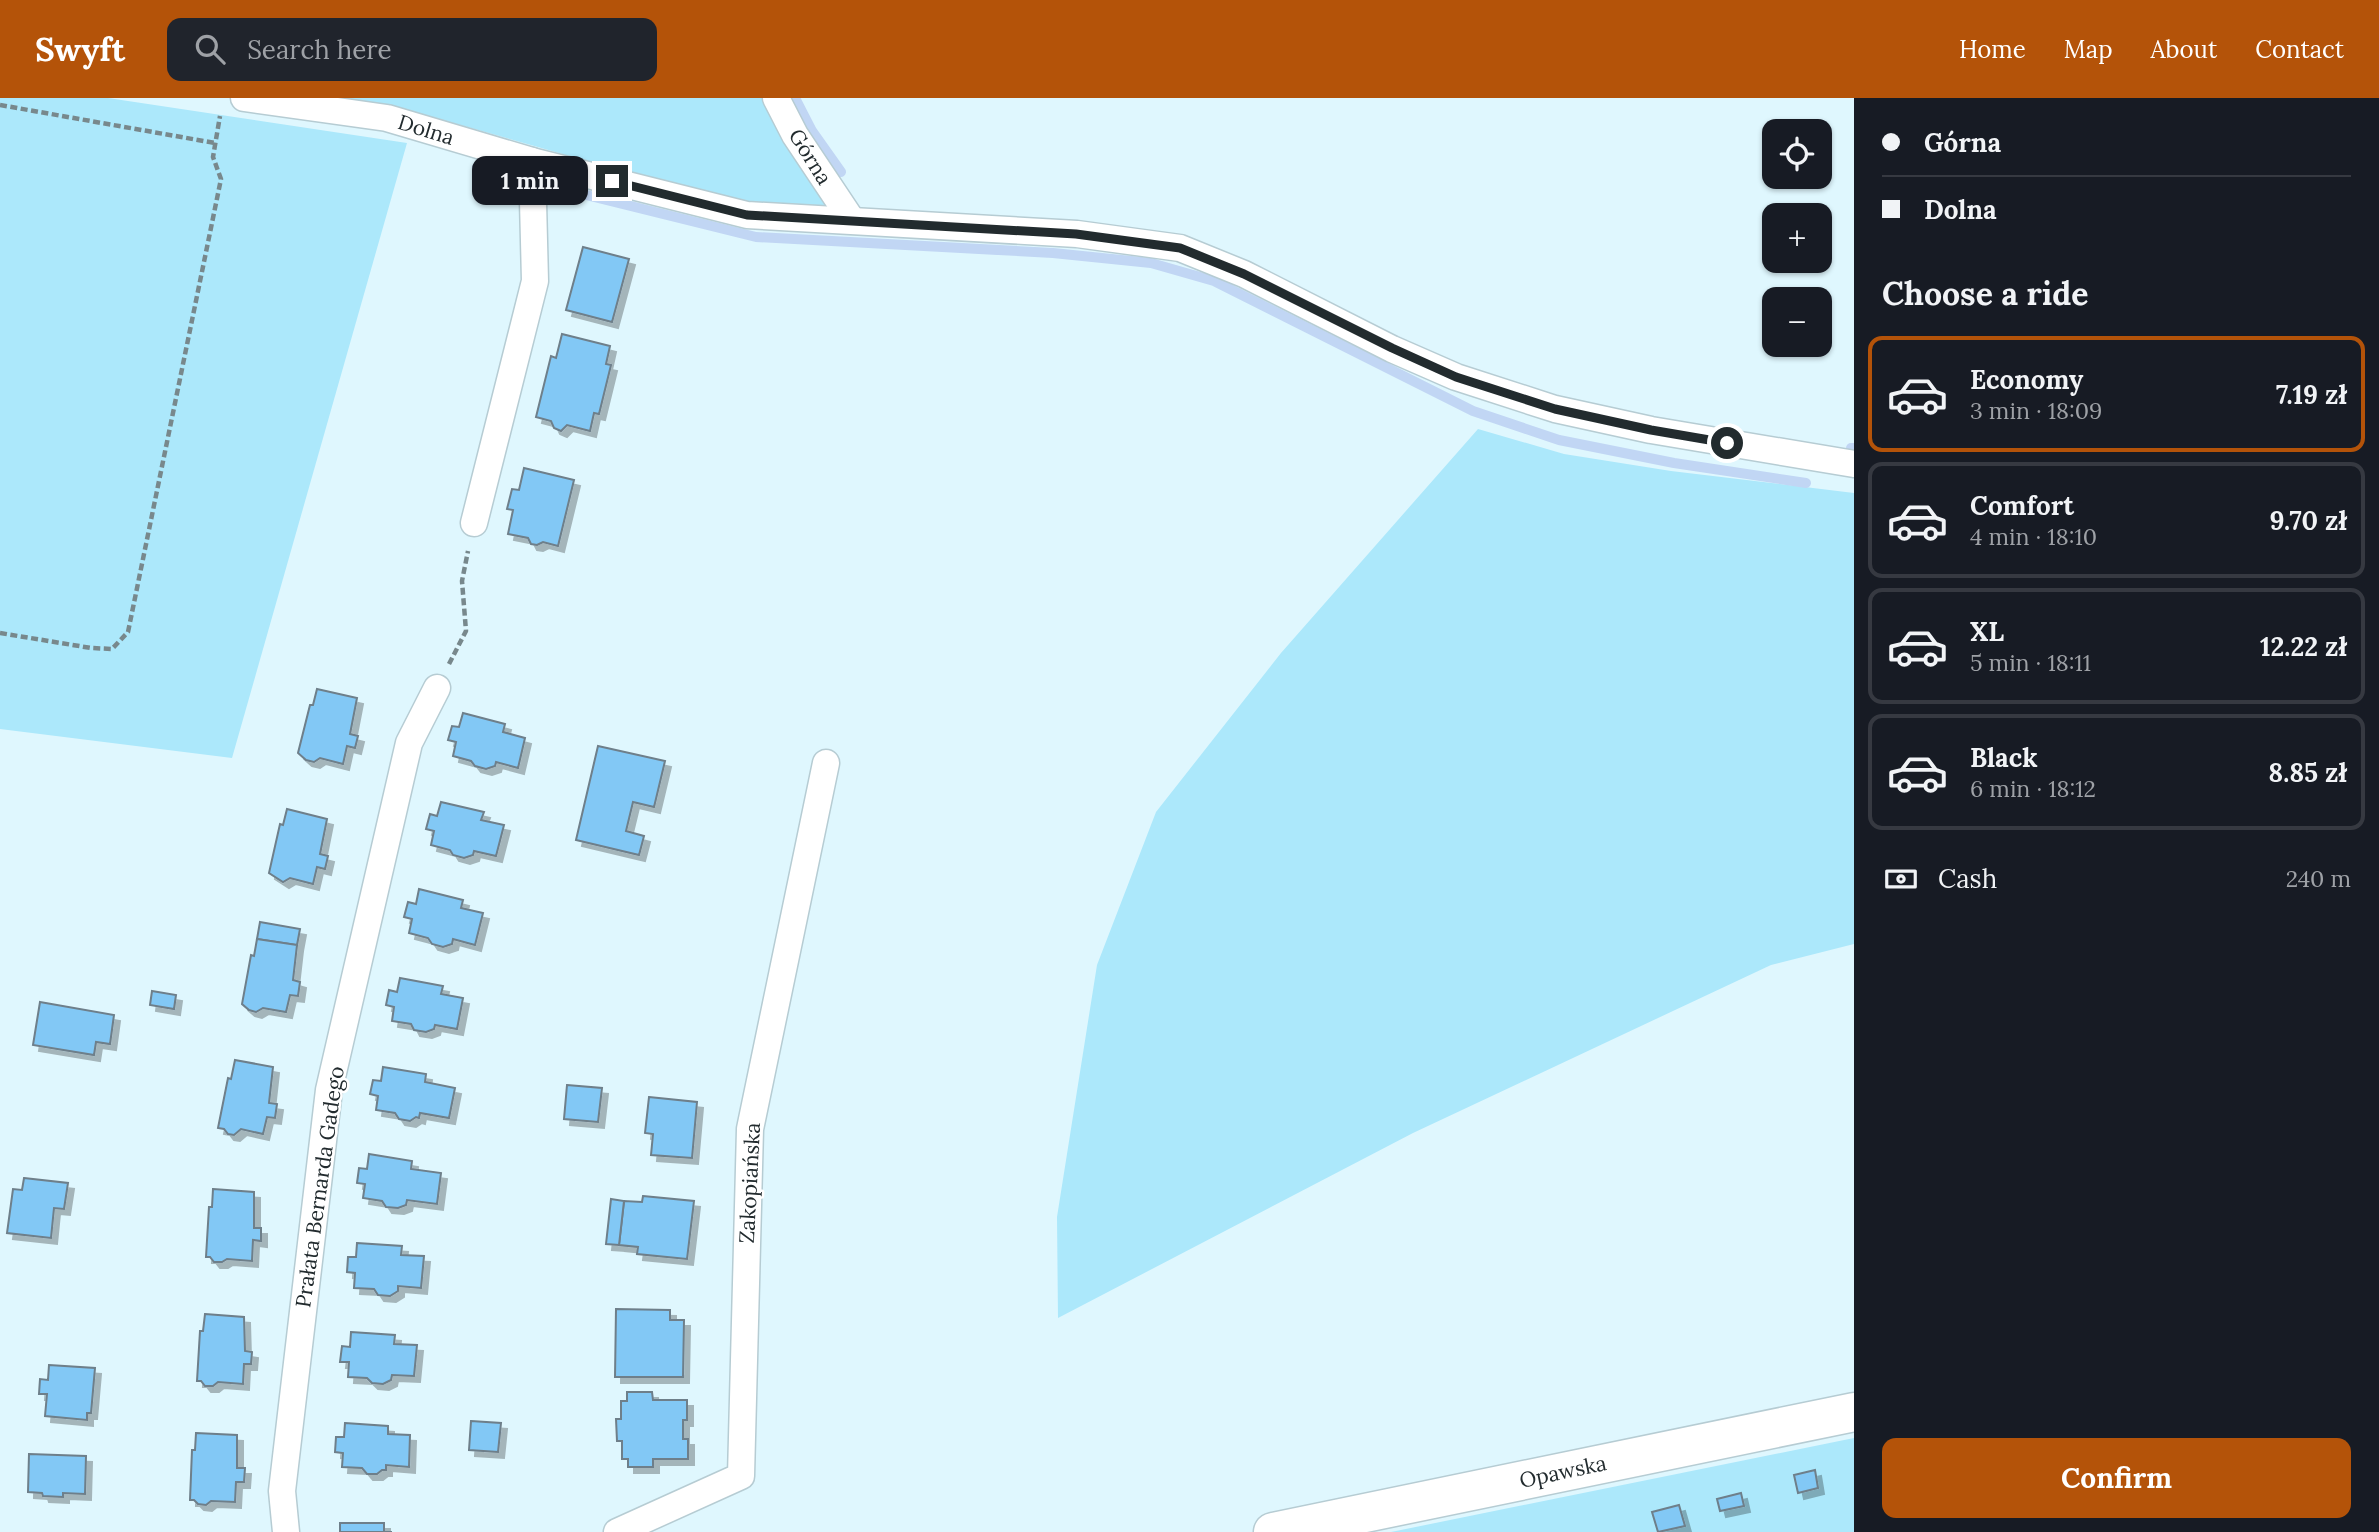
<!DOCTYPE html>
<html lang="en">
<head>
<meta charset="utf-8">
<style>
	body { margin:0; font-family:Lora,serif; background:#20242c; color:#f1f3f6; height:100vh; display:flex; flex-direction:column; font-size:26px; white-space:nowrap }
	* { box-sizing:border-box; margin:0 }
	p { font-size:23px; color:#9ea1a6 }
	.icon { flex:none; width:38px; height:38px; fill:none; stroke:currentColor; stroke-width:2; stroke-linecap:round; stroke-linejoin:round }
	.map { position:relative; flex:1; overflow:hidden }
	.drawer { display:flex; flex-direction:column; background:#171b24; width:525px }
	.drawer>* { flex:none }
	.top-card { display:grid; align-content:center; height:154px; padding:0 28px; background:#171b24 }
	.tools { position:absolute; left:1762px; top:21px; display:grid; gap:14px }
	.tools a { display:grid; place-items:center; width:70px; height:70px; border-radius:14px; background:#171b24; box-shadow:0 2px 5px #0004; font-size:35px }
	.end { position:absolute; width:32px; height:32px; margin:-16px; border:9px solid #222b2e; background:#fff; box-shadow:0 0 0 4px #fff }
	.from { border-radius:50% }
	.bubble { position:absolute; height:49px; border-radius:14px; background:#171b24; box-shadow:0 2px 5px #0004; font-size:23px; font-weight:700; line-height:49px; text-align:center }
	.top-card b { display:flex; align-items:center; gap:24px; height:66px; font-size:26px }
	.top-card b+b { border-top:2px solid #363941 }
	.top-card i { width:18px; height:18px; background:#f1f3f6 }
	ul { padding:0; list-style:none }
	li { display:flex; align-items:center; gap:21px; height:116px; margin:0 14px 10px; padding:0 14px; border:4px solid #363941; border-radius:14px }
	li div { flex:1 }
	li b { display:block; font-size:26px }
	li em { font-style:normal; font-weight:700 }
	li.selected { border-color:#b45309 }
	li>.icon { width:63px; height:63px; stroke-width:1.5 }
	h2 { padding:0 28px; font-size:32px; line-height:84px }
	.pay { display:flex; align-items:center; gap:18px; height:77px; padding:0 28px; font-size:26px }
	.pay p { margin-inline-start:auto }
	.button { display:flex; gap:14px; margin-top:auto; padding:14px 28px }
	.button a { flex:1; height:80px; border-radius:14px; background:#b45309; color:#fff; font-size:28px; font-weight:700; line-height:80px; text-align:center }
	header { display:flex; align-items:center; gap:42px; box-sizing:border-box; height:98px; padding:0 35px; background:#b45309; color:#fff }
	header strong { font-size:33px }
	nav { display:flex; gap:38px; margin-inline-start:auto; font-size:24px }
	.search { width:490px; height:63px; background:#20242c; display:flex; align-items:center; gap:18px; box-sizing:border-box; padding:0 24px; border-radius:14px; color:#9ea1a6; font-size:26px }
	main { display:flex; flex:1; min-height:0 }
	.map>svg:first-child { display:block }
</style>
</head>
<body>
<header>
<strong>Swyft</strong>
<div class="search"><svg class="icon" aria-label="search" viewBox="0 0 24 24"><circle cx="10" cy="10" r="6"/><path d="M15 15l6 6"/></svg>Search here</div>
<nav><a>Home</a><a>Map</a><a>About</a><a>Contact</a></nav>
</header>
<main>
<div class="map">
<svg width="1854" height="1434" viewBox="0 0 1854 1434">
	<defs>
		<filter id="shadow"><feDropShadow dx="6" dy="6" stdDeviation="0" flood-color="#0004"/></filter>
	</defs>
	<rect width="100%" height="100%" fill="#dff7fe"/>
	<g fill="#ace8fb">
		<polygon points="0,0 108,0 407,45 232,660 0,631"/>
		<polygon points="340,0 764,0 839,115 749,109 390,7"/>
		<polygon points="1478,331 1564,356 1671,373 1854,395 1854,846 1771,867 1413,1035 1058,1220 1057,1119 1097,867 1156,714 1281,555"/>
		<polygon points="1854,1340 1854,1434 1391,1434"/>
	</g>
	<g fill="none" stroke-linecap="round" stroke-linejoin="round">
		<g stroke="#c1d6f4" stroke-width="10">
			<polyline points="795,0 812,33 841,74"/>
			<polyline points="477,70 756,139 1053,155 1151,165 1214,183 1473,313 1559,342 1674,365 1806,385"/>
			<polyline points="1851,350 1854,350"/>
		</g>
	</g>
	<g fill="#82c8f5" stroke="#6e7f8a" stroke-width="2" filter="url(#shadow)">
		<polygon points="583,149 629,161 612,224 566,212"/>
		<polygon points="562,236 610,248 606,266 611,267 599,316 594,315 590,333 567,327 561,333 554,330 551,323 536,319 551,258 556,260"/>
		<polygon points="524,370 574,382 558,448 543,444 537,447 531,446 528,440 508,436 513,412 507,411 512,391 519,392"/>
		<polygon points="317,591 357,600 350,636 358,638 355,650 347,648 343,666 320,660 314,664 306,662 298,655 310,607 313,607"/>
		<polygon points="463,615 505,626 503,634 525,640 518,670 496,664 495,668 486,671 475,668 471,663 453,658 456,644 448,642 452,628 459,629"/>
		<polygon points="598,648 665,663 654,709 633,704 626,733 644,738 639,757 576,742"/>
		<polygon points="441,704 484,714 481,722 504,727 496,758 474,753 473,757 464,760 453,757 450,752 431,747 434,733 426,731 430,716 437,718"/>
		<polygon points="287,711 327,721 320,756 328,758 325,771 317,769 313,786 290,780 283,784 269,775 280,726 283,727"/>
		<polygon points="419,791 463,802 461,810 483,815 475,847 453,841 452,846 443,849 432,846 428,840 409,835 412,821 404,819 408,804 416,806"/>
		<polygon points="260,824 300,831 297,847 257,841"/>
		<polygon points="257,841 297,847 293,882 300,884 298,898 290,897 286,914 263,910 256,914 249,912 242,906 251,857 254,858"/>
		<polygon points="400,880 443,888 441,896 463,900 457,931 435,927 434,931 426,934 414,932 411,926 392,923 394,909 386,907 389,892 397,894"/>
		<polygon points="152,893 176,897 174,911 150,907"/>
		<polygon points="40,904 114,917 110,946 96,944 94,957 33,947"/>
		<polygon points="235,962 273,969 269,1005 277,1006 275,1020 267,1019 263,1036 241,1031 234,1037 228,1036 224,1031 218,1030 228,980 231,981"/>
		<polygon points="383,969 426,976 425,984 455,990 449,1020 420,1015 419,1020 416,1019 410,1023 399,1021 395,1015 376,1012 378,998 370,996 373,982 381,983"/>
		<polygon points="567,987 602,990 598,1024 564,1021"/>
		<polygon points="649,999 697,1004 692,1060 651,1057 653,1036 645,1035"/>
		<polygon points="369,1056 412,1063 411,1071 441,1075 437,1106 407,1102 406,1107 398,1110 386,1109 382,1103 363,1100 365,1086 357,1085 359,1070 367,1071"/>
		<polygon points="24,1080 68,1085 64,1111 54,1110 51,1140 7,1135 13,1091 22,1092"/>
		<polygon points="213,1091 254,1094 254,1130 261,1130 261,1143 253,1142 252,1163 227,1161 222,1164 214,1164 210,1159 206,1159 209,1109 212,1109"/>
		<polygon points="643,1098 694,1103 687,1161 637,1156 638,1149 619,1147 624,1103 642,1104"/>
		<polygon points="611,1101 624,1103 619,1147 606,1146"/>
		<polygon points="357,1145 402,1148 401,1157 424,1158 421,1190 398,1188 398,1193 390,1198 378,1197 374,1191 354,1190 355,1175 347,1174 348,1159 356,1159"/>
		<polygon points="616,1211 670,1212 670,1222 684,1222 683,1279 615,1279"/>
		<polygon points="205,1216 244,1219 245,1253 252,1254 251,1266 244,1266 243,1286 218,1284 213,1288 205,1288 201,1283 197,1283 200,1233 203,1233"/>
		<polygon points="351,1234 395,1237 394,1246 417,1247 414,1278 392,1277 391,1282 383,1286 372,1285 367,1280 348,1279 349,1264 340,1264 342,1248 350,1249"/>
		<polygon points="49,1267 95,1270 91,1315 87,1315 87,1322 45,1318 47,1296 39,1296 40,1281 48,1282"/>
		<polygon points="627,1294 652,1294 653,1302 687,1302 687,1322 683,1322 683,1341 688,1341 688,1361 653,1361 653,1369 628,1369 628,1361 622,1361 622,1343 617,1343 616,1321 621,1321 621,1303 627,1303"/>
		<polygon points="471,1323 501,1325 498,1354 469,1352"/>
		<polygon points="345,1325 388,1328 388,1336 410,1337 409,1369 386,1367 386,1372 382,1372 377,1376 367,1376 362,1370 342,1369 343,1355 335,1354 336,1339 344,1339"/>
		<polygon points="196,1335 237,1337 237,1370 245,1370 244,1384 236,1384 235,1404 211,1403 206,1407 198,1406 194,1402 190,1402 192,1352 195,1352"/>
		<polygon points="29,1356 86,1358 85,1396 63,1395 63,1399 43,1398 42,1395 28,1394"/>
		<polygon points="1815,1372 1818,1390 1798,1395 1794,1377"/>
		<polygon points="1741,1395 1744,1408 1720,1413 1717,1401"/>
		<polygon points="1679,1407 1685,1428 1658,1434 1652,1414"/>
		<polygon points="340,1425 384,1425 384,1434 392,1434 340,1434"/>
	</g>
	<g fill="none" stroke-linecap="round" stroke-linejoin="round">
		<g stroke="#b6ccd3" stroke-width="29">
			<g id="street">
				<polyline points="244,0 387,20 532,63 747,117 1077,136 1180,150 1244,176 1392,251 1456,279 1555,311 1651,332 1854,366"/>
				<polyline points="776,0 795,37 851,121"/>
				<polyline points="474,425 535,183 532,63"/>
				<polyline points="286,1434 282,1393 329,992 409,645 437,590"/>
				<polyline points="617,1434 741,1378 750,1031 826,665"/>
			</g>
		</g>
		<g stroke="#b6ccd3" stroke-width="41">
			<polyline id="primary" points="1273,1434 1854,1314"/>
		</g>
		<g stroke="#78888c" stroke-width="4.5" stroke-dasharray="7 3.5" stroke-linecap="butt">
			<polyline points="0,7 215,45"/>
			<polyline points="0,535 91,550 112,551 128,534 221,81 213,59 220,18"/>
			<polyline points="449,566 466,533 462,483 468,453"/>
		</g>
		<use href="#street" stroke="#fff" stroke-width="26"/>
		<use href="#primary" stroke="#fff" stroke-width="38"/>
	</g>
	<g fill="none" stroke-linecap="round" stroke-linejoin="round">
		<polyline stroke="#222b2e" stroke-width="9" points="612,83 747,117 1076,136 1180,150 1244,176 1392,250 1456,279 1555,311 1651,332 1727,345"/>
	</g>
	<g text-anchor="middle" stroke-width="5" stroke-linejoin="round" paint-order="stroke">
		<g font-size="21" fill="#222b2e" stroke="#fff">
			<text transform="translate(426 32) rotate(17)" y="7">Dolna</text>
			<text transform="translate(810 59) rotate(58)" y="7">Górna</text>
			<text transform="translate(750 1085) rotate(-87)" y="7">Zakopiańska</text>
			<text transform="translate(320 1089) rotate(-82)" y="7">Prałata Bernarda Gadego</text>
			<text transform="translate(1563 1374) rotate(-12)" y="7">Opawska</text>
		</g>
	</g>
</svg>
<div class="tools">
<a><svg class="icon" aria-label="locate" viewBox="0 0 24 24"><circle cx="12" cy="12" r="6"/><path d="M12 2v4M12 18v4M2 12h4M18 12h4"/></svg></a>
<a>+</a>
<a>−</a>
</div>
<i class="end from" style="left:1727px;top:345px"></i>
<i class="end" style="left:612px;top:83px"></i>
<div class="bubble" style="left:472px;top:58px;width:116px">1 min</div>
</div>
<section class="drawer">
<div class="top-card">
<b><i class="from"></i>Górna</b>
<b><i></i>Dolna</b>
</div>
<h2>Choose a ride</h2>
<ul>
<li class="selected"><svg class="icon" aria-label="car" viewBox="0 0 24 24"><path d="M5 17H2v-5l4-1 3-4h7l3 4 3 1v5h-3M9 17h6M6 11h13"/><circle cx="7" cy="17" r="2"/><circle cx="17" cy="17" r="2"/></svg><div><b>Economy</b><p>3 min · 18:09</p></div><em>7.19 zł</em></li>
<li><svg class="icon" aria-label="car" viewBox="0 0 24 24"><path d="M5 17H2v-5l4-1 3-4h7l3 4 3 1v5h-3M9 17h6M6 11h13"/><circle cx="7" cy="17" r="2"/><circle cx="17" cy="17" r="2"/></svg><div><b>Comfort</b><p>4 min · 18:10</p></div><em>9.70 zł</em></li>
<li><svg class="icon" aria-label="car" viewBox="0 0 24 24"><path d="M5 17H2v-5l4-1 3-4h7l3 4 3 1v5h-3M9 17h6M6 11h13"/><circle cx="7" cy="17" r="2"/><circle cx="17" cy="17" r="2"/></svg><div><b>XL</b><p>5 min · 18:11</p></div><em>12.22 zł</em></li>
<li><svg class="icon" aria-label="car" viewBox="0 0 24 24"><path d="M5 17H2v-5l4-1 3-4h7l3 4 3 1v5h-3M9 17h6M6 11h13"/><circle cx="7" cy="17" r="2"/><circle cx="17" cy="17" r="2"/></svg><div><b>Black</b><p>6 min · 18:12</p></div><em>8.85 zł</em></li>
</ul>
<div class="pay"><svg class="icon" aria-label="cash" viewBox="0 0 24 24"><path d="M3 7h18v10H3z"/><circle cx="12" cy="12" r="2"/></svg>Cash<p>240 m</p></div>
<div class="button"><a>Confirm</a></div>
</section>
</main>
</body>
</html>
